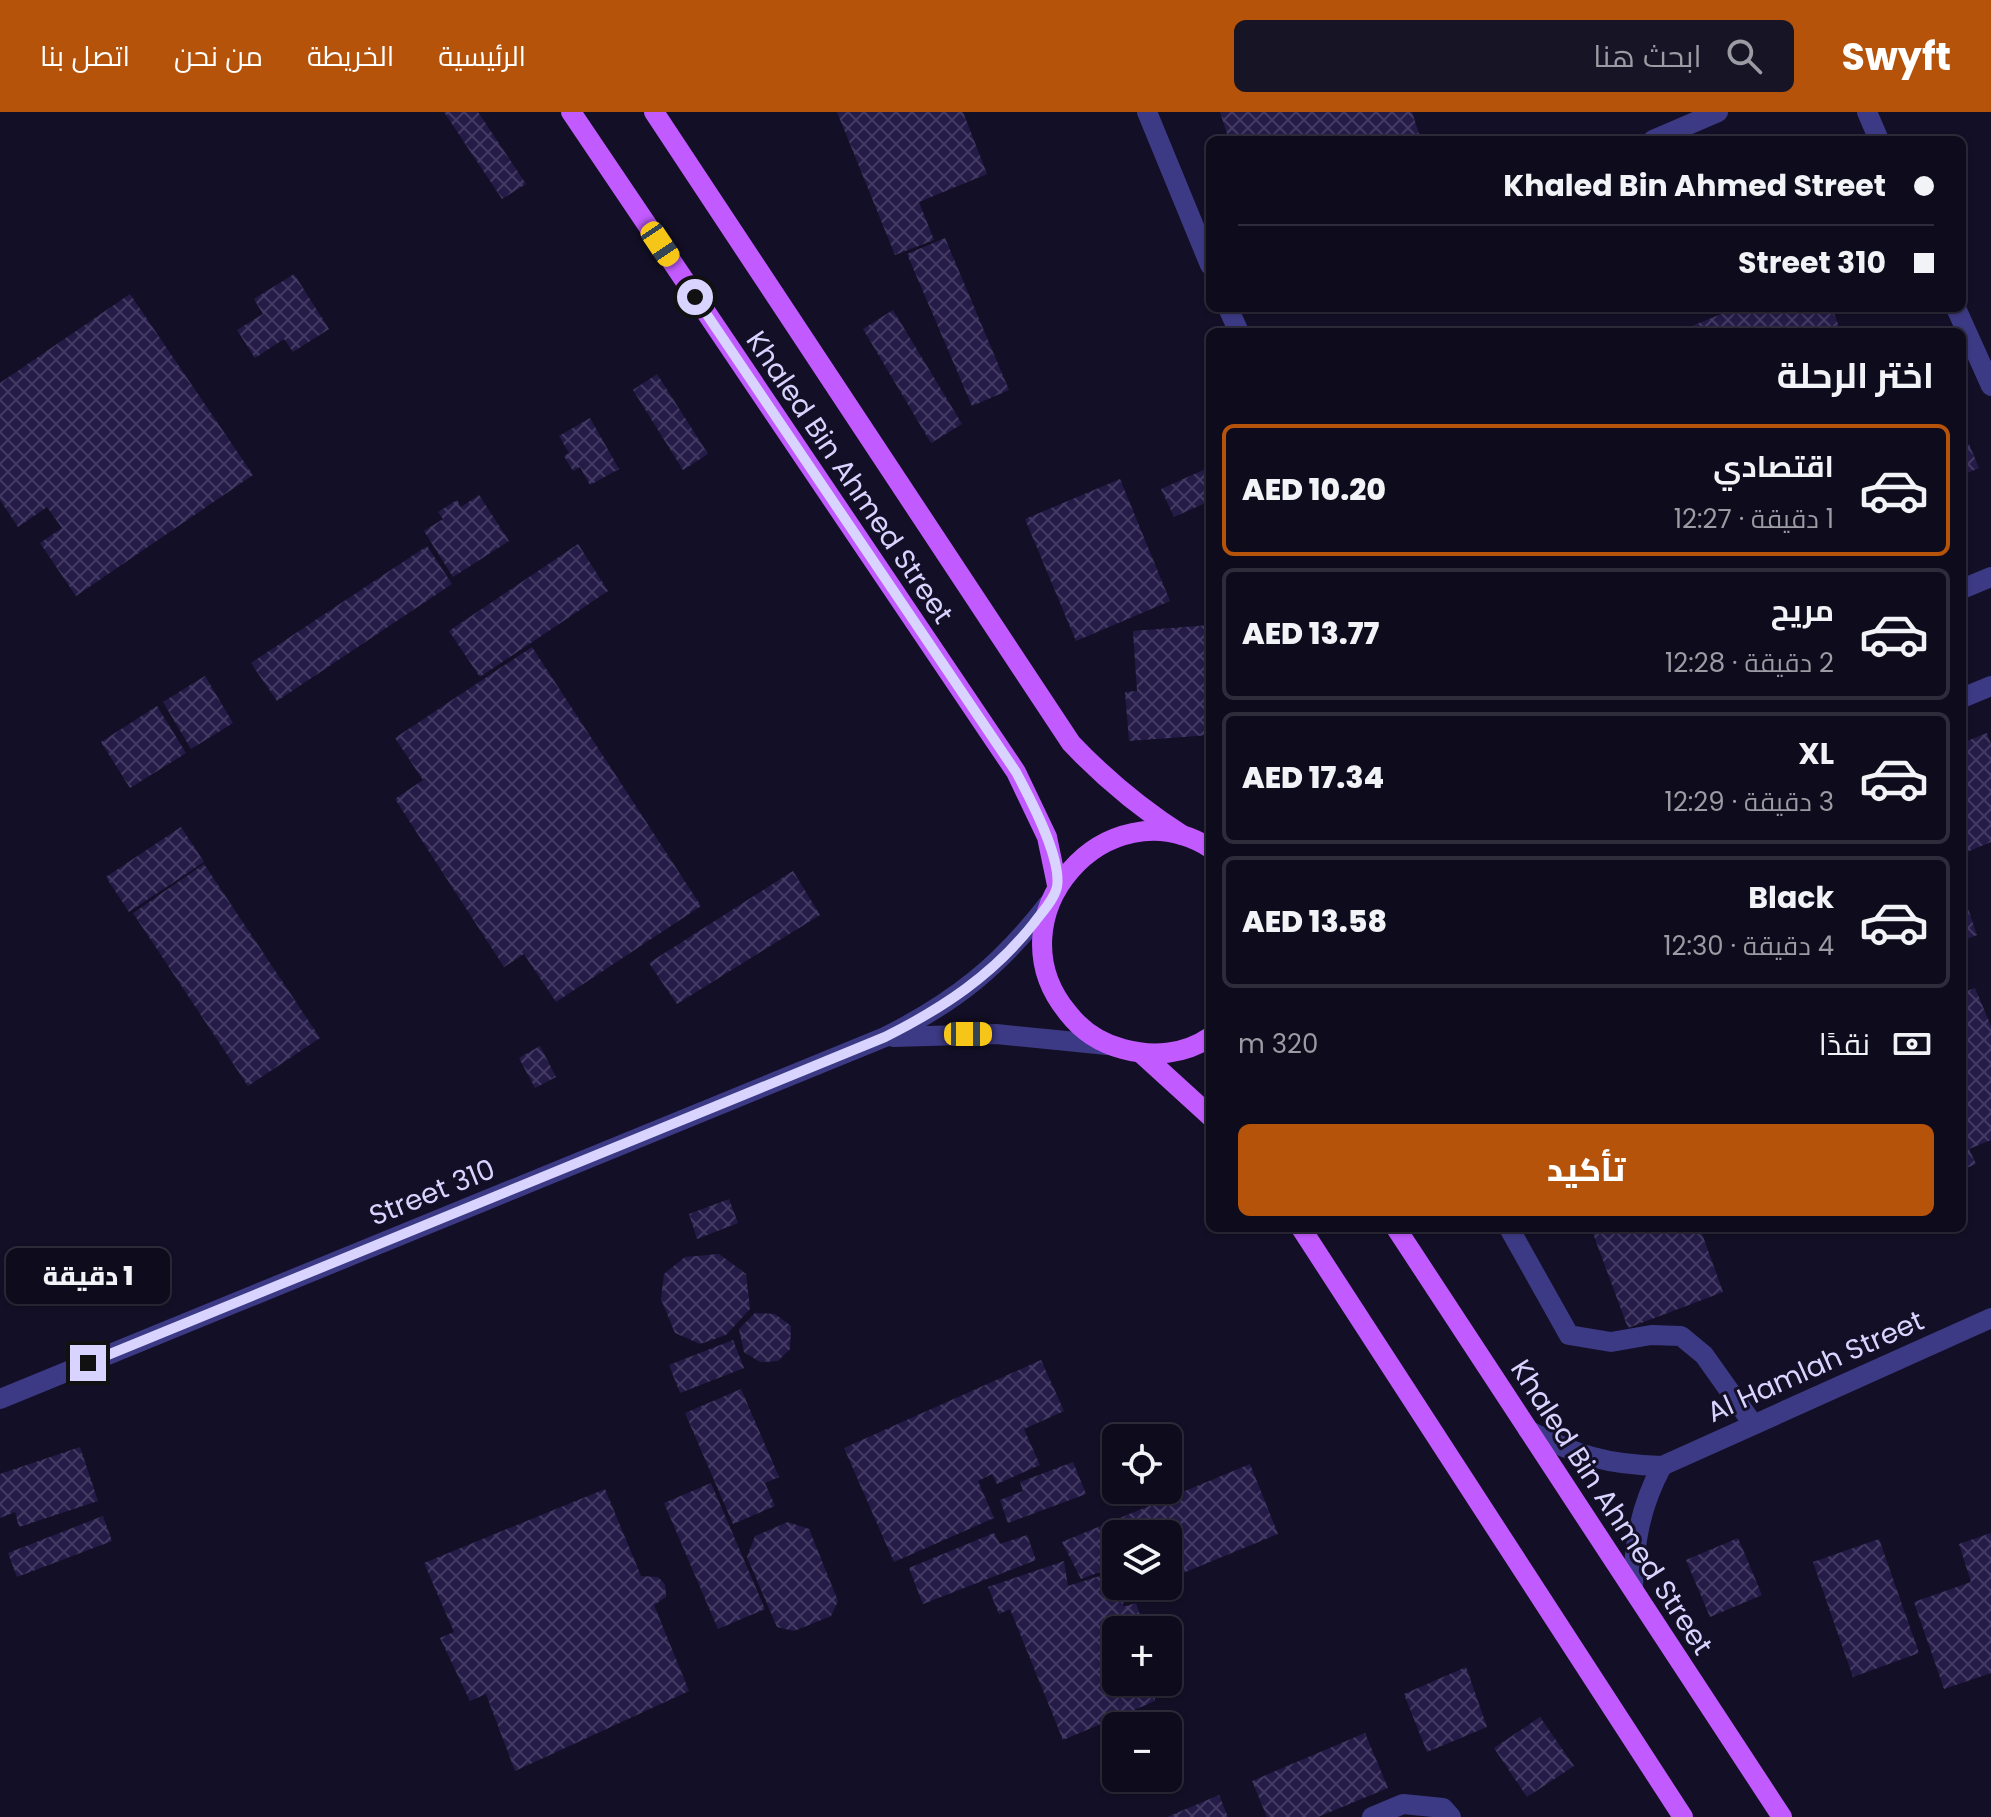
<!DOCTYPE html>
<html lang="ar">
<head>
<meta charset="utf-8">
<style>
	body { margin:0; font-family:Poppins,Cairo,sans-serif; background:#171425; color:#f1f3f6; direction:rtl; height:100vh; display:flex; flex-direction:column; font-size:30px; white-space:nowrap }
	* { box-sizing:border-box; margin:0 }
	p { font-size:26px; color:#9b9ba3 }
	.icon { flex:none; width:44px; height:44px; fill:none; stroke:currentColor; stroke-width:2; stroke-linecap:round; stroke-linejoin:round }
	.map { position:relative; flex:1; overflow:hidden; direction:ltr }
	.side { position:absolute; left:1206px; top:216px; width:760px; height:904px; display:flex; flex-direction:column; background:#0e0b1c; border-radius:12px; box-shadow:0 2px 6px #0004,0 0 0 2px #2e2b3b; direction:rtl }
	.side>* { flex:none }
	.top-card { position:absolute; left:1206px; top:24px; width:760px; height:176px; border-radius:12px; box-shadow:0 2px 6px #0004,0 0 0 2px #2e2b3b; direction:rtl; display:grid; align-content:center; height:176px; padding:0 32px; background:#0e0b1c }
	.fabs { position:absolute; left:1102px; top:1312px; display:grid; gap:16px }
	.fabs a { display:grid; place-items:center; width:80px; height:80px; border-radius:12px; background:#0e0b1c; box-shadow:0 2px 6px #0004,0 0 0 2px #2e2b3b; font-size:40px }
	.end { position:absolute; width:36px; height:36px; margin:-18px; border:10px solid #d9d4ff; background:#111; box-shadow:0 0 0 4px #111 }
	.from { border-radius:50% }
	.bubble { position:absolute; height:56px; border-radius:12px; background:#0e0b1c; box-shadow:0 2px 6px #0004,0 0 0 2px #2e2b3b; font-size:26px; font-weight:800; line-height:56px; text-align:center; direction:rtl }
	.car { position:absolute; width:24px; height:48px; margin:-24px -12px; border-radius:10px; box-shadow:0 0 6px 2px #0007; background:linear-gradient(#f5c518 24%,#345 0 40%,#f5c518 0 76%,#345 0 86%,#f5c518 0) }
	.top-card b { display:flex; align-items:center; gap:28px; height:76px; font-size:30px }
	.top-card b+b { border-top:2px solid #2e2b3b }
	.top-card i { width:20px; height:20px; background:#f1f3f6 }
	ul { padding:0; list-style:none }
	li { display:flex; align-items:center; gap:24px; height:132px; margin:0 16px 12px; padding:0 16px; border:4px solid #2e2b3b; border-radius:12px }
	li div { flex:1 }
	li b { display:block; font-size:30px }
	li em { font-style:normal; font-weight:800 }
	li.active { border-color:#b45309 }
	li>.icon { width:72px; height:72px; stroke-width:1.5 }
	h2 { padding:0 32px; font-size:36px; line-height:96px }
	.pay { display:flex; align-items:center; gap:20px; height:88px; padding:0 32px; font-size:30px }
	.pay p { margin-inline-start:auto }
	.button { display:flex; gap:16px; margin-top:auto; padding:16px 32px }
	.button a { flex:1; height:92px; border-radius:12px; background:#b45309; color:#fff; font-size:32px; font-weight:800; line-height:92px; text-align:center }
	header { display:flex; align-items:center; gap:48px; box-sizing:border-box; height:112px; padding:0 40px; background:#b45309; color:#fff }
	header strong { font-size:38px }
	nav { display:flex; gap:44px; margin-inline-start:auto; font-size:28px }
	.search { width:560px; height:72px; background:#171425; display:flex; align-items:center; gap:20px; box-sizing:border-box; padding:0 28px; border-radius:12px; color:#9b9ba3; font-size:30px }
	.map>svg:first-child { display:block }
</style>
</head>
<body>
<header>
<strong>Swyft</strong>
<div class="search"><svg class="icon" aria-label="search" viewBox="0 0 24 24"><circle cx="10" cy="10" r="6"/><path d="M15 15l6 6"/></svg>ابحث هنا</div>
<nav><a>الرئيسية</a><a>الخريطة</a><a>من نحن</a><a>اتصل بنا</a></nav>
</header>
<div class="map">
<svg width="1991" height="1705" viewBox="0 0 1991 1705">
	<defs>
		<pattern id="building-cross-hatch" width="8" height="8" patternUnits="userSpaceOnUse" patternTransform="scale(2)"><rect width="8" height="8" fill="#241b47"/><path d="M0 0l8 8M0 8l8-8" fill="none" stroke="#433b63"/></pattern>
	</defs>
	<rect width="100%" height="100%" fill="#130f26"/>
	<g fill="url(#building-cross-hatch)">
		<polygon points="444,0 478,0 526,72 502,87"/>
		<polygon points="837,0 963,0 987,62 919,90 934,128 895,143"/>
		<polygon points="1220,0 1412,0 1421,28 1229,28"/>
		<polygon points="945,126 1009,278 972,294 907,142"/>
		<polygon points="294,162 329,217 293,240 284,227 255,246 237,218 263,202 254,187"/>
		<polygon points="130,182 253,363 76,484 40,431 62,416 47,395 18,415 0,388 0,271"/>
		<polygon points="1736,196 1832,196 1841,220 1677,220"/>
		<polygon points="893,198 962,312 931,331 863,217"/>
		<polygon points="657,262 708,342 683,358 633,278"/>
		<polygon points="590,306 619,357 590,373 580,355 573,359 564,344 569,341 559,324"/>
		<polygon points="1969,332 1979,356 1962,363 1962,335"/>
		<polygon points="1210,355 1210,389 1174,405 1161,377"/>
		<polygon points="1120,367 1170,489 1076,529 1025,407"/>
		<polygon points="479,383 509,429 453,465 424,419 443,407 438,400 457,388 461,395"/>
		<polygon points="578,432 608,479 480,565 449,519"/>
		<polygon points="427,434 452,472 277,589 251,551"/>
		<polygon points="1210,513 1210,623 1129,629 1125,580 1137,579 1133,519"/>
		<polygon points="532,535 701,794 556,890 524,842 504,855 395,687 423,668 395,626"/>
		<polygon points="205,564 233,611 191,637 163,590"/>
		<polygon points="157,594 186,641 130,676 101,630"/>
		<polygon points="1987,621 1991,632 1991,730 1962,742 1962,631"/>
		<polygon points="181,715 204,750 129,800 106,765"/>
		<polygon points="204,752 320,926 248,974 133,801"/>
		<polygon points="793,759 820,803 677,892 649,851"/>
		<polygon points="1962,779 1977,823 1962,829"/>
		<polygon points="1975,876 1991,914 1991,1028 1969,1037 1976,1052 1962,1058 1962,881"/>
		<polygon points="540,934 556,965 535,976 519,946"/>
		<polygon points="729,1087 738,1111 697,1127 689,1102"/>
		<polygon points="1591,1116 1700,1116 1723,1180 1628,1216"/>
		<polygon points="719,1142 746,1162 750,1197 726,1223 700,1232 675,1221 661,1187 664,1162 685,1145"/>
		<polygon points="755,1201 775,1202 791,1214 790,1237 778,1249 760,1250 744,1240 739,1217"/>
		<polygon points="733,1228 744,1256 680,1281 669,1253"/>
		<polygon points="1041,1248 1064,1299 1024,1317 1040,1353 997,1372 992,1362 978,1369 994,1406 894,1450 844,1336"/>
		<polygon points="741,1277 779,1365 765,1371 775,1394 733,1412 685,1301"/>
		<polygon points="80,1335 98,1389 19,1415 15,1400 0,1406 0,1362"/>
		<polygon points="1073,1350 1086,1382 1008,1411 1000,1388 1023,1379 1020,1370"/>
		<polygon points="1250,1352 1278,1422 1178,1463 1168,1438 1168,1422 1116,1422 1116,1454 1081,1467 1062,1430"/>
		<polygon points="711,1371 765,1497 718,1517 664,1391"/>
		<polygon points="605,1377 641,1464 658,1465 665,1472 666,1485 654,1493 689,1579 515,1659 486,1582 470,1589 440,1526 454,1520 424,1451"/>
		<polygon points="103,1404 112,1429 17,1465 8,1441"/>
		<polygon points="788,1410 809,1417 838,1489 831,1504 794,1519 777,1515 747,1445 755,1424"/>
		<polygon points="994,1421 1000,1432 1027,1423 1036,1448 923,1492 909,1456"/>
		<polygon points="1991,1421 1991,1561 1944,1577 1914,1490 1971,1470 1959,1432"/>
		<polygon points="1738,1426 1762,1483 1710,1505 1686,1448"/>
		<polygon points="1879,1427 1919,1541 1853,1565 1813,1450"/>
		<polygon points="1064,1449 1068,1474 1109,1461 1124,1484 1123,1495 1136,1491 1145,1518 1116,1518 1116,1570 1155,1570 1155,1589 1063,1628 1010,1497 999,1502 988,1475"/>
		<polygon points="1466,1555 1487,1615 1427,1640 1404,1582"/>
		<polygon points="1540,1605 1574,1654 1527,1685 1494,1636"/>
		<polygon points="1365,1621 1388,1676 1318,1705 1267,1705 1252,1669"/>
		<polygon points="1219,1683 1228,1705 1167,1705"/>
	</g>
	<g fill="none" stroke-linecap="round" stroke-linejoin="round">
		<g stroke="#3d3a85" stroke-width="20">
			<polyline points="1147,0 1210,153"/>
			<polyline points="1867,0 1879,28"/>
			<polyline points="1653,28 1718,0"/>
			<polyline points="1228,196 1239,220"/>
			<polyline points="1956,196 1991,274"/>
			<polyline points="1962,477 1991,465"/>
			<polyline points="1962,586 1991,574"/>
			<polyline points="893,925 996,922 1107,933"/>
			<polyline points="1509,1116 1569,1223 1611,1230 1651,1223 1681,1224 1704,1243 1753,1312"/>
			<path d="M0,1287l885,-362c70,-35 115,-71 163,-133"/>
			<path d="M1528,1318c47,25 80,35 134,36l329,-148"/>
			<path d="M1633,1477c1,-46 7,-82 29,-123"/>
			<polyline points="1372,1705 1403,1692 1443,1696 1451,1705"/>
		</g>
		<g stroke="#c25bff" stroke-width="20">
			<polyline points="571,0 1016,660 1047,725 1057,773"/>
			<path d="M654,0l417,631c35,37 69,65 111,92"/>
			<path d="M1210,736c-104,-65 -221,70 -142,165 14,18 32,30 55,36 29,8 61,6 87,-12"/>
			<polyline points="1142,942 1210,1004"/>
			<polyline points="1301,1116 1683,1705"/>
			<polyline points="1396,1116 1782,1705"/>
		</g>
	</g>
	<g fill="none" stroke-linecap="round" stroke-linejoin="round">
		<path stroke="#d9d4ff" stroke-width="10" d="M88,1251l797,-326c58,-29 108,-62 149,-114 8,-11 20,-23 23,-36 5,-29 -27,-89 -41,-115l-321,-475"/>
	</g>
	<g text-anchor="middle" stroke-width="6" stroke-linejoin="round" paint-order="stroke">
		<g font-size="28" fill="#d9d4ff" stroke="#130f26">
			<text transform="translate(850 365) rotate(56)" y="10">Khaled Bin Ahmed Street</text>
			<text transform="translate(432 1080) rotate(-22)" y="10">Street 310</text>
			<text transform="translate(1815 1254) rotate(-24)" y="10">Al Hamlah Street</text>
			<text transform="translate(1612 1395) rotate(57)" y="10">Khaled Bin Ahmed Street</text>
		</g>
	</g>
</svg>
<div class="fabs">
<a><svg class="icon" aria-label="locate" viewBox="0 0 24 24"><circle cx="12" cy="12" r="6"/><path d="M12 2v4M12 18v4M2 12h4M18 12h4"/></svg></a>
<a><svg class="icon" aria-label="layers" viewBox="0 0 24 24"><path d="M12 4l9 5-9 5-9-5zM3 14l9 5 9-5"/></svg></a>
<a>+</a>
<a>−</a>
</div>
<i class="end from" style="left:695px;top:185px"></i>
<i class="end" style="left:88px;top:1251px"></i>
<div class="bubble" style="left:6px;top:1136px;width:164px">1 دقيقة</div>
<i class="car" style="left:660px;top:132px;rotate:146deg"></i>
<i class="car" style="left:968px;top:922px;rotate:90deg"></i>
<div class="top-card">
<b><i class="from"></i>Khaled Bin Ahmed Street</b>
<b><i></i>Street 310</b>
</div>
<section class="side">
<h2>اختر الرحلة</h2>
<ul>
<li class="active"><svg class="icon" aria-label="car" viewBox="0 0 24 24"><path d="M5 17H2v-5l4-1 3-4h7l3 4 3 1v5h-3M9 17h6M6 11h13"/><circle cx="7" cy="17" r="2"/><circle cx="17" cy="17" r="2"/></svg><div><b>اقتصادي</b><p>1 دقيقة · 12:27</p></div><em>AED 10.20</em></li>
<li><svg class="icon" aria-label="car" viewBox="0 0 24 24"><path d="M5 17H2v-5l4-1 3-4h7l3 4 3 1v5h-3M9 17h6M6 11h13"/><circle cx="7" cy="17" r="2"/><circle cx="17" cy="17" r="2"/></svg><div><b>مريح</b><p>2 دقيقة · 12:28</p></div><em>AED 13.77</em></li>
<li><svg class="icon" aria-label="car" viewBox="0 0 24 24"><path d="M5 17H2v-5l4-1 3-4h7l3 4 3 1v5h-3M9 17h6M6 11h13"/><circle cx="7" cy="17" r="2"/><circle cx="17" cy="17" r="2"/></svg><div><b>XL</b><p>3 دقيقة · 12:29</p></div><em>AED 17.34</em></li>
<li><svg class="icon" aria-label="car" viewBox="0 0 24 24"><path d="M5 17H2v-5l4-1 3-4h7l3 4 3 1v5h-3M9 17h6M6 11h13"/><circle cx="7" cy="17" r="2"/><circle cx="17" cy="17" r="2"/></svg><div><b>Black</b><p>4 دقيقة · 12:30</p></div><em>AED 13.58</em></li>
</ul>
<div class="pay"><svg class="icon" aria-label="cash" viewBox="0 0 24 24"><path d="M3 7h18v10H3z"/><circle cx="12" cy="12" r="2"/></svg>نقدًا<p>320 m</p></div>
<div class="button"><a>تأكيد</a></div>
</section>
</div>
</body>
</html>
